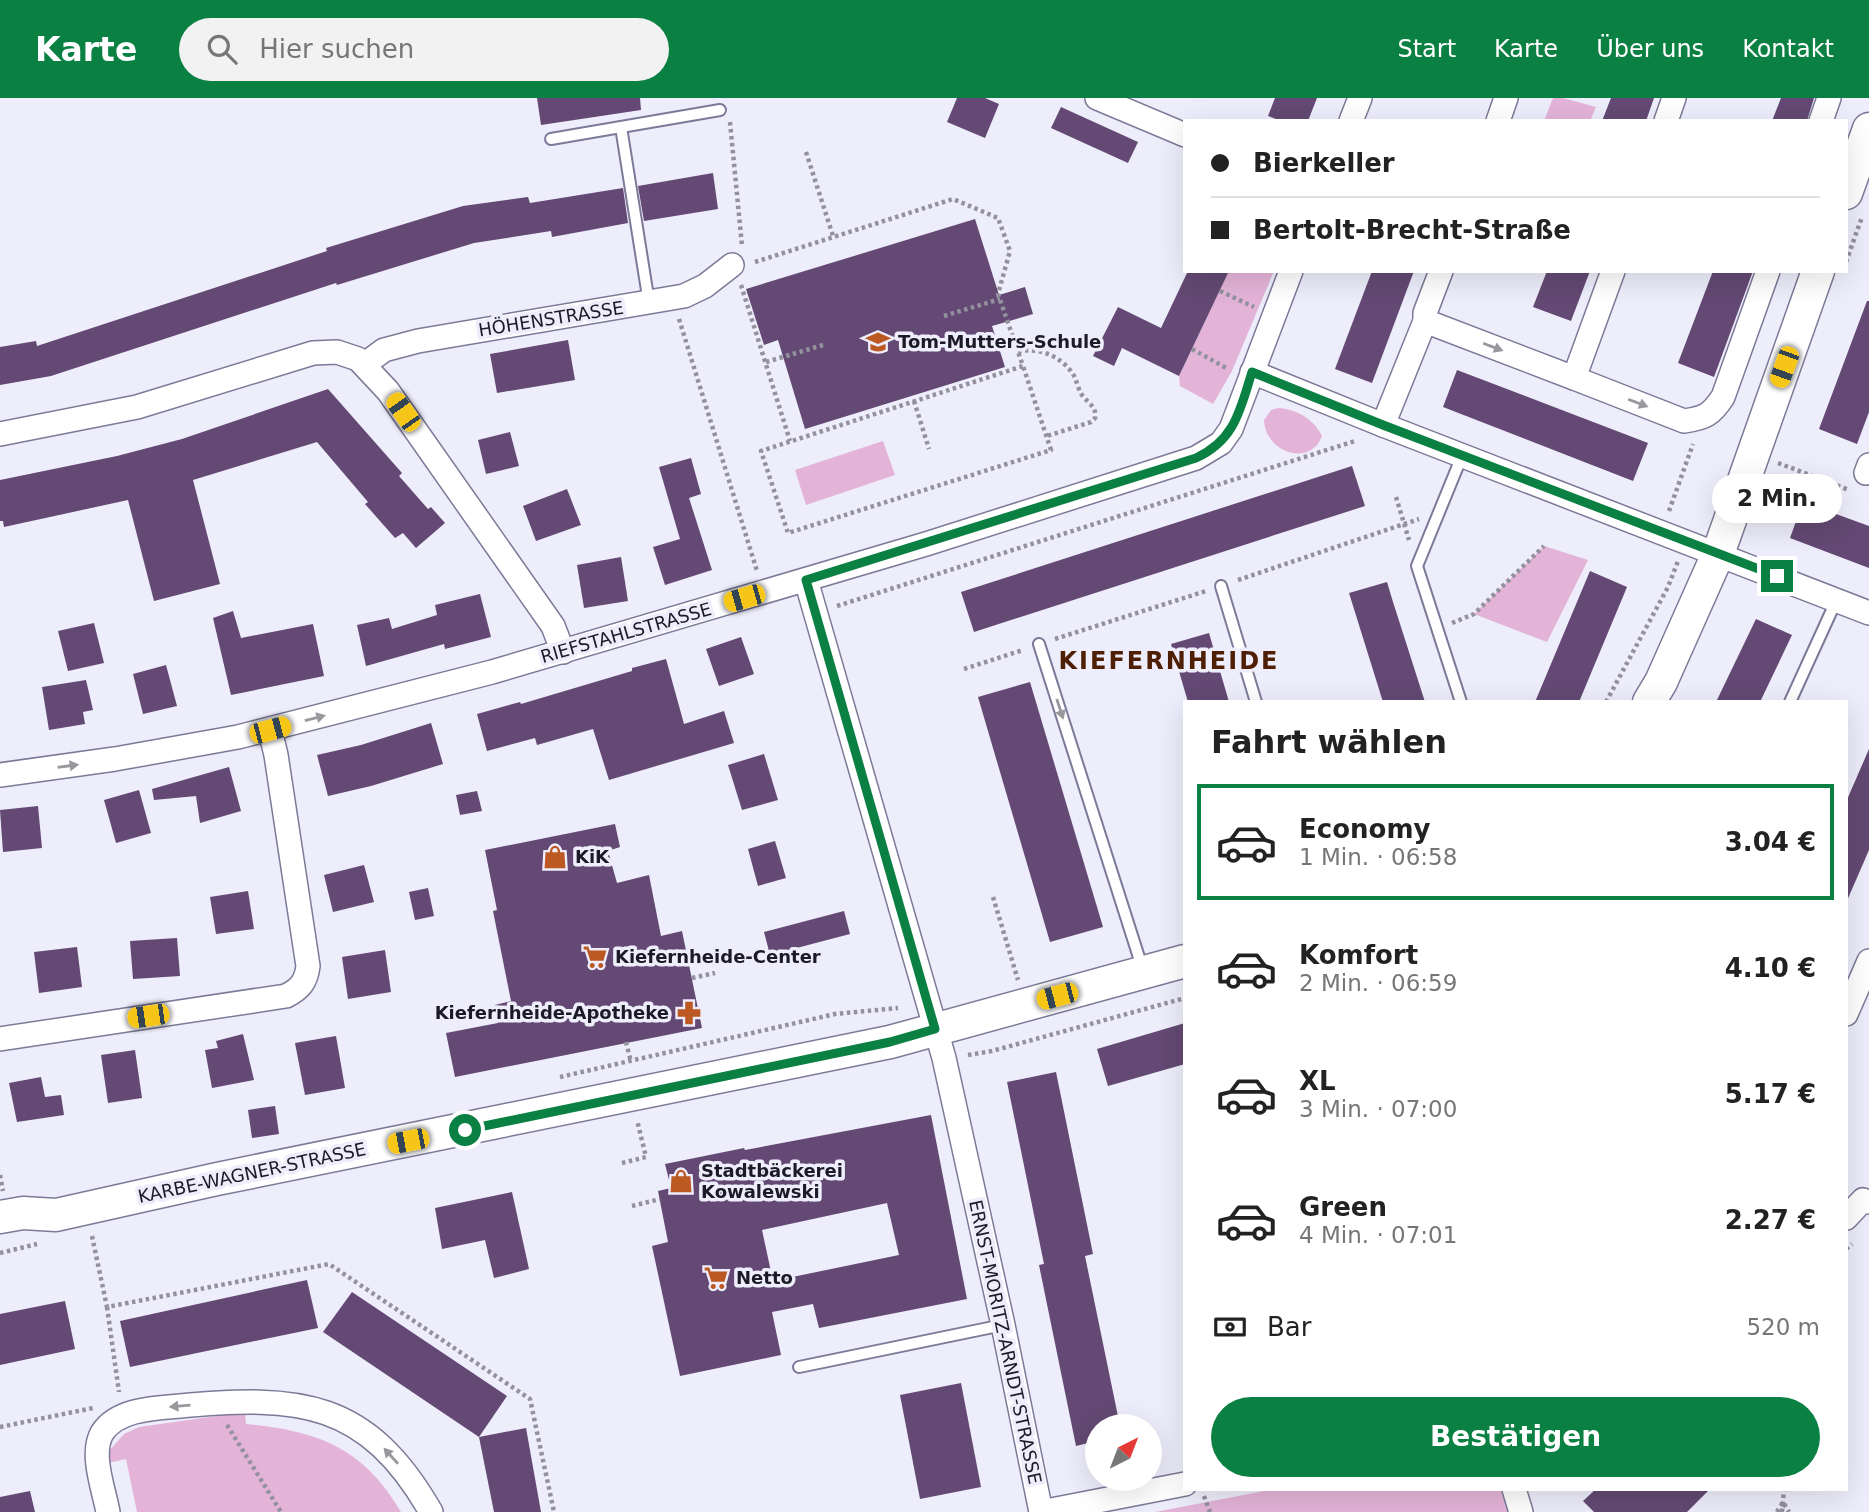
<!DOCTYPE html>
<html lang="de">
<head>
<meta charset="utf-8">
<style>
	body { margin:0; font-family:"DejaVu Sans",sans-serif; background:#f2f2f2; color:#222; height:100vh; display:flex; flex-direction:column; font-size:26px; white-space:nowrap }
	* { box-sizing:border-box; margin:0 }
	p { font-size:23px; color:#767676 }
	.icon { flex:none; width:38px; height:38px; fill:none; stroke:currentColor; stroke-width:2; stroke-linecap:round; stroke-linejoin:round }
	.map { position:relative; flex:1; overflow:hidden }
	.side { position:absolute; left:1183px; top:602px; width:665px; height:791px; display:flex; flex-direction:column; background:#fff; border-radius:0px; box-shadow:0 7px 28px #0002 }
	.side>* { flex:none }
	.banner { position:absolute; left:1183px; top:21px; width:665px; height:154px; border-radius:0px; box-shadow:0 7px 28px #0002; display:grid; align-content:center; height:154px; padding:0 28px; background:#fff }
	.needle { width:46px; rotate:42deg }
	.tools { position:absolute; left:1085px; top:1316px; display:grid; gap:14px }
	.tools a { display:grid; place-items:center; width:77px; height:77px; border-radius:50%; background:#fff; box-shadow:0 7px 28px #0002; font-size:35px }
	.end { position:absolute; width:32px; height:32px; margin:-16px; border:9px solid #0b8043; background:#fff; box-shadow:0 0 0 4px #fff }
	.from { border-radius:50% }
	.bubble { position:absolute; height:49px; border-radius:24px; background:#fff; box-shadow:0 7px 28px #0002; font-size:23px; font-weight:800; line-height:49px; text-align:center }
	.car { position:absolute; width:21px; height:42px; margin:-21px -10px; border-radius:9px; box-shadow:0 0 5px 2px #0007; background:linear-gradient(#f5c518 24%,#345 0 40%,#f5c518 0 76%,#345 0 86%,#f5c518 0) }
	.banner b { display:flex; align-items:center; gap:24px; height:66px; font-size:26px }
	.banner b+b { border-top:2px solid #e0e0e0 }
	.banner i { width:18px; height:18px; background:#222 }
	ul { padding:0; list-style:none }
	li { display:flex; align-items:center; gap:21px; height:116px; margin:0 14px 10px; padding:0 14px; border:4px solid transparent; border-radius:0px }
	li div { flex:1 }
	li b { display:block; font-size:26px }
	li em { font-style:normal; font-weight:800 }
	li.on { border-color:#0b8043 }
	li>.icon { width:63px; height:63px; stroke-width:1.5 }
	h2 { padding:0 28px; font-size:32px; line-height:84px }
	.pay { display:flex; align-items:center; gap:18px; height:77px; padding:0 28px; font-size:26px }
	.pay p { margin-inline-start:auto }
	.action { display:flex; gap:14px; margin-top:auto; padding:14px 28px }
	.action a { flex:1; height:80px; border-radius:42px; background:#0b8043; color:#fff; font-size:28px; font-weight:800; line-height:80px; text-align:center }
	header { display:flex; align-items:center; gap:42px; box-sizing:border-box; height:98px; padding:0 35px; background:#0b8043; color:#fff }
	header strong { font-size:33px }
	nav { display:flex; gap:38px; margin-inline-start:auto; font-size:24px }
	.search { width:490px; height:63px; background:#f2f2f2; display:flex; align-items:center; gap:18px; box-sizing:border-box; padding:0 24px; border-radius:38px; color:#767676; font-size:26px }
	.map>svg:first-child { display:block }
</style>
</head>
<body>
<header>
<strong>Karte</strong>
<div class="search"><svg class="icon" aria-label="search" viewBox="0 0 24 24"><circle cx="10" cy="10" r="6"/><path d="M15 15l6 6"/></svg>Hier suchen</div>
<nav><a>Start</a><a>Karte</a><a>Über uns</a><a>Kontakt</a></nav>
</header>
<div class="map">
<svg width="1869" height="1414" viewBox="0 0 1869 1414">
	<rect width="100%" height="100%" fill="#eeedfb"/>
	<g fill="#e4b4d8">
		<polygon points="1553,0 1563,0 1596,9 1590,23 1544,23"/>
		<polygon points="1229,173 1274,173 1232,273 1213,306 1180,288 1179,278"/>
		<path d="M1278,310c18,1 36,11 44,28 -12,32 -57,16 -58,-16l7,-10z"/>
		<polygon points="883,343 895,377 806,407 795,372"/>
		<polygon points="1544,448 1588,462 1547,544 1474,516"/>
		<path d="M245,1314l1,12c71,7 117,23 155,88h-264l-11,-53 -18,4v-11l16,-18 15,-7z"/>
		<polygon points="1274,1391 1504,1391 1512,1414 1155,1414"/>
	</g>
	<g fill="#634973" fill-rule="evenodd">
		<polygon points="537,0 640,0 641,12 541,27"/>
		<polygon points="957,0 985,0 999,6 985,40 947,24"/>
		<polygon points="1275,0 1317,0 1308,23 1281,23 1268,18"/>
		<polygon points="1611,0 1654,0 1646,23 1602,23"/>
		<polygon points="1781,0 1814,0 1807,23 1772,23"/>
		<polygon points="1061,9 1138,44 1128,65 1051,30"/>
		<polygon points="713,75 718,111 644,123 638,88"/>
		<polygon points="623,90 628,125 552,139 551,133 474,145 337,187 336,185 51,278 0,287 0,249 36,243 37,248 327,153 326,150 463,108 528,99 530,105"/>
		<polygon points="975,121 999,197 1025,189 1033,216 992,228 1005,269 805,331 778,242 764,247 746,191"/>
		<polygon points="1188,173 1229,173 1179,278 1122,250 1114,268 1093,258 1118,209 1161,230"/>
		<polygon points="1372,173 1414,173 1372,285 1335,271"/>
		<polygon points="1547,173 1590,173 1571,223 1533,209"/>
		<polygon points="1713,173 1753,173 1714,279 1678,265"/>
		<polygon points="1867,203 1869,203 1869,314 1857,346 1819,331"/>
		<polygon points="568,242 575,282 497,295 490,256"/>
		<polygon points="1457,272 1648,345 1633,383 1443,309"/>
		<polygon points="328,291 402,375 399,378 428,411 431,409 445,425 416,450 403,435 395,440 365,406 368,404 317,344 193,382 220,486 154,503 128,402 4,429 3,423 0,423 0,382 117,358 182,341"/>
		<polygon points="510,334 519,368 486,376 478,342"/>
		<polygon points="691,360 701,396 689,400 712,472 665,487 653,449 680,441 659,369"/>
		<polygon points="1352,368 1365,408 974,534 961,494"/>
		<polygon points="567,391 581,427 536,443 523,408"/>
		<polygon points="1803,404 1869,428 1869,470 1790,440"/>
		<polygon points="621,459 628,503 584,510 577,467"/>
		<polygon points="1590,473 1627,489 1579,604 1535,604"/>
		<polygon points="1387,484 1393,504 1425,604 1383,604 1349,495"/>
		<polygon points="480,496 491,539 445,551 444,546 366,568 357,527 389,520 392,531 437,517 435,507"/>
		<polygon points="233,513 241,540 313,526 324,578 231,597 213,520"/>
		<polygon points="1756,521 1792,537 1760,604 1716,604"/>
		<polygon points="94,525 104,565 68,573 58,533"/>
		<polygon points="1209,535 1229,604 1188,604 1171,546"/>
		<polygon points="741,539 754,576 719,588 706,551"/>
		<polygon points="666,561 684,626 724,613 734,645 609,682 593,631 537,647 535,640 487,653 477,616 520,604 521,606 632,573 632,570"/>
		<polygon points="166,567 177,608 143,616 133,576"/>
		<polygon points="86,582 93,612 83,614 85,626 49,632 42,589"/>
		<polygon points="1030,584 1103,829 1050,844 978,599"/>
		<polygon points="431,625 443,666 371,688 328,698 317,657 361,647"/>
		<polygon points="1869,651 1869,752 1846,805 1846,704"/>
		<polygon points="764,656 778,702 742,712 728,667"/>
		<polygon points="229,669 241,713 200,725 196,698 154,702 152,691"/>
		<polygon points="139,692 151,735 116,745 104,702"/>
		<polygon points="477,693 482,713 460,717 456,697"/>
		<polygon points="38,708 42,750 3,754 0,712"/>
		<polygon points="615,726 620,749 608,753 617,785 649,777 661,838 682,833 702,930 455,979 446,935 498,925 495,907 511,903 493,813 497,812 485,752"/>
		<polygon points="775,743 786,780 758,788 748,751"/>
		<polygon points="364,767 374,804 333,814 324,777"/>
		<polygon points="428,790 434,818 415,822 409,794"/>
		<polygon points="248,793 254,831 216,836 210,799"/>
		<polygon points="844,813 850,836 770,857 764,834"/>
		<polygon points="177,840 180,878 133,881 130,843"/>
		<polygon points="77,849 82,889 39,895 34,854"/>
		<polygon points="385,852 391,894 348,901 342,859"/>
		<polygon points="1185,925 1185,966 1108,988 1097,951"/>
		<polygon points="243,936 254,982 212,990 205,952 218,950 216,943"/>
		<polygon points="336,938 345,990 305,997 295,945"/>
		<polygon points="135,952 142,1000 108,1005 101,957"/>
		<polygon points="1056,974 1093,1156 1085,1158 1120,1328 1097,1328 1097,1343 1076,1348 1039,1167 1044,1166 1007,984"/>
		<polygon points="41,979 45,999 61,997 64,1017 17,1024 9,985"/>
		<polygon points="275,1008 279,1036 252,1040 248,1012"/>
		<path d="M931,1017l36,184 -148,29 -6,-24 -41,8 9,43 -101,21 -28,-130 16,-4 -10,-51 13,-3 -6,-24 79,-16 1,2zM887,1105l12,52 -126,26 -11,-51z"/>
		<polygon points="512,1094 529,1171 494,1180 485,1142 442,1151 435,1110"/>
		<polygon points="307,1182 318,1230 130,1269 120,1223"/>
		<polygon points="352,1194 507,1298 479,1339 323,1234"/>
		<polygon points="65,1203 75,1251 0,1267 0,1216"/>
		<polygon points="961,1285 981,1389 920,1401 900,1297"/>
		<polygon points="526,1330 541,1414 494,1414 479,1339"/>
		<polygon points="1596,1391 1710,1391 1687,1414 1594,1414 1583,1403"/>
		<polygon points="30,1393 35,1414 0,1414 0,1399"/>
	</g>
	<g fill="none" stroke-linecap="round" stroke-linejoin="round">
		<g stroke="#7c7a98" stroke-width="14">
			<g id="lane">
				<polyline points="621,29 649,205"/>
				<polyline points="551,41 720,12"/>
				<polyline points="1221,488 1256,604"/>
				<polyline points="1039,546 1143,872"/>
				<polyline points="1461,604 1417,468 1462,358"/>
				<polyline points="1790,604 1837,501"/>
				<polyline points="799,1269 1003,1227"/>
			</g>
		</g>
		<g stroke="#7c7a98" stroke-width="26">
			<g id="street">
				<polyline points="1097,0 1185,37"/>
				<polyline points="1351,23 1360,0"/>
				<polyline points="1498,23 1506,0"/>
				<polyline points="1666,23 1674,0"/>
				<polyline points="1821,23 1829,0"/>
				<polyline points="1441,173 1425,215 1425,223 1574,280 1613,173"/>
				<polyline points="365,266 384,252 418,243 684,198 705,188 732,167"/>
				<polyline points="1252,274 1383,327 1869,515"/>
				<path d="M1574,280l110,43c21,-3 27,-6 39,-24l45,-126"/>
				<polyline points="1383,327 1425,223"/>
				<polyline points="0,336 137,309 313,255 337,254 358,261 388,293 553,528 563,554"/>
				<polyline points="1866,375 1869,367"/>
				<polyline points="806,482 944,960 1003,1227 1041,1414 1185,1386"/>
				<polyline points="0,677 115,661 238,639 492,574 926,446 1196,360 1221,345 1231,331 1291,173"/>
				<polyline points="1846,916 1869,863"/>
				<path d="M0,941l286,-43c14,-7 20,-14 22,-30l-32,-211 -6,-25"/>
				<polyline points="1846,1120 1863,1102 1869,1104"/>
				<polyline points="1514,1391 1521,1414"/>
				<path d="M108,1414c-4,-22 -18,-58 -6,-79 15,-24 53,-25 78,-27 119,-11 187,-6 251,106"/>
			</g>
		</g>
		<g stroke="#7c7a98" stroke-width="35">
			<g id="secondary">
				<polyline points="1846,95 1869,31"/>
				<polyline points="1649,604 1661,584 1718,456 1818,173"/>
				<polyline points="0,1119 23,1115 56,1117 217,1081 890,944 1185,863"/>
			</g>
		</g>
		<g stroke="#93919e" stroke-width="4.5" stroke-dasharray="3.5 3.5" stroke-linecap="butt">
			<polyline points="730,24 742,148"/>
			<polyline points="806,54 833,138"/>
			<polyline points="755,164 953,101 998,120 1010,153 998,196 1023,268 761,353 788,435 1051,352 1023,268"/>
			<polyline points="1846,164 1862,119"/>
			<polyline points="741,187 790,343"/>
			<polyline points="1220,193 1254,209"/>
			<polyline points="944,218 1000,201"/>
			<polyline points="679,221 757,473"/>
			<polyline points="1192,251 1228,271"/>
			<path d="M1018,254c20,-6 44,5 55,22 4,7 5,15 9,21 7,9 15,12 13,23l-4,4 -44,14"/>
			<polyline points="766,264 823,247"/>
			<polyline points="914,303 929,351"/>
			<polyline points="1778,365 1849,392"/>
			<polyline points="1396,399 1409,442"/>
			<polyline points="1669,413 1693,346"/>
			<polyline points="1238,482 1419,421"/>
			<polyline points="837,508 1355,343"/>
			<polyline points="1452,525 1474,516 1544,448"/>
			<polyline points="1055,541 1206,493"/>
			<polyline points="964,571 1023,552"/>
			<polyline points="1606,604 1668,489 1678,463"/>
			<polyline points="993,799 1018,882"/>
			<polyline points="692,880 715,875"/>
			<polyline points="626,944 631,964"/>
			<polyline points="968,957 992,953 1185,900"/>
			<polyline points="560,979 835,916 898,910"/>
			<polyline points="622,1065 646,1059 637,1022"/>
			<polyline points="0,1077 3,1093"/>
			<polyline points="632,1108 660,1101"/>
			<polyline points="92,1138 107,1209 329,1166 530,1301 554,1414"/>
			<polyline points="1846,1151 1852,1146"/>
			<polyline points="0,1155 37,1146"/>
			<polyline points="107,1209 119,1294"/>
			<polyline points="227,1327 281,1414"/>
			<polyline points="0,1329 93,1310"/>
			<polyline points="1204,1398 1210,1414"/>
			<polyline points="1777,1414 1783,1404 1789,1414"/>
			<polyline points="1782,1414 1784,1391"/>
		</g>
		<use href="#lane" stroke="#fff" stroke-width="10"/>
		<use href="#street" stroke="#fff" stroke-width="23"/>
		<use href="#secondary" stroke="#fff" stroke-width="32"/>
	</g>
	<defs><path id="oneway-solid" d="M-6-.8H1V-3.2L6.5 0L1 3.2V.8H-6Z" transform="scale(1.75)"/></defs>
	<g fill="#99989d">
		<use href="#oneway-solid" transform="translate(1493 249) rotate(21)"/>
		<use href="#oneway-solid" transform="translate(1638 305) rotate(21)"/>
		<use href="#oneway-solid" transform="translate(1060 611) rotate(72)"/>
		<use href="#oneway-solid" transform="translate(315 620) rotate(-14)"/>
		<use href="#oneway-solid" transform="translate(68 668) rotate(-8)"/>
		<use href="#oneway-solid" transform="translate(180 1308) rotate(175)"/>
		<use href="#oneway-solid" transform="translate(391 1358) rotate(-132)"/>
	</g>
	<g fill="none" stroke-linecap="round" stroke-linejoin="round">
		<path stroke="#0b8043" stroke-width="9" d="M465,1032l425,-88 45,-13 -129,-449 390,-122c39,-18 44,-48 56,-86l131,53 394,151"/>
	</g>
	<defs>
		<g id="school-bare" transform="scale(1.89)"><path d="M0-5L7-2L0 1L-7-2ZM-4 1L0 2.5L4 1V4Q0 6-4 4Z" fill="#bc5822" stroke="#eeedfb" stroke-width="2.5" paint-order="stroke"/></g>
		<g id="shop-bare" transform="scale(1.89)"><path d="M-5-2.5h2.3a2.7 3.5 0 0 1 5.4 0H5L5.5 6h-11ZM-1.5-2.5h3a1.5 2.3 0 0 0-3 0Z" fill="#bc5822" stroke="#eeedfb" stroke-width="2.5" paint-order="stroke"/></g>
		<g id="supermarket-bare" transform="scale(1.89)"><path d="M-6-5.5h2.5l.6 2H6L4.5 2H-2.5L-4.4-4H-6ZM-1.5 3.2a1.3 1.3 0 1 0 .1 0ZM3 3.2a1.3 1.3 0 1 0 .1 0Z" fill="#bc5822" stroke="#eeedfb" stroke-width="2.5" paint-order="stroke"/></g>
		<g id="pharmacy-bare" transform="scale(1.89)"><path d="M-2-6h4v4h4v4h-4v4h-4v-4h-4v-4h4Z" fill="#bc5822" stroke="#eeedfb" stroke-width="2.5" paint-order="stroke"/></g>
	</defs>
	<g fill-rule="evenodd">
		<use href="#school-bare" x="878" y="244"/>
		<use href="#shop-bare" x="555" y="759"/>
		<use href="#supermarket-bare" x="595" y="859"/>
		<use href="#pharmacy-bare" x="689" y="915"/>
		<use href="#shop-bare" x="681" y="1083"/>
		<use href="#supermarket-bare" x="716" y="1180"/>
	</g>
	<g text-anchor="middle" stroke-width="7" stroke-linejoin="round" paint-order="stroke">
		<g font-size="18" fill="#1c1a26" stroke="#eeedfb">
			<text transform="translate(551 221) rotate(-9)" y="6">HÖHENSTRASSE</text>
			<text transform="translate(626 535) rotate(-16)" y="6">RIEFSTAHLSTRASSE</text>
			<text transform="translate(252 1075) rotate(-12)" y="6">KARBE-WAGNER-STRASSE</text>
			<text transform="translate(1005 1244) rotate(78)" y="6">ERNST-MORITZ-ARNDT-STRASSE</text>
		</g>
		<g font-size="18" font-weight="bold" fill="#1c1a26" stroke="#eeedfb" text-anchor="start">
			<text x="898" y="250">Tom-Mutters-Schule</text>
			<text x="575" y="765">KiK</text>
			<text x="615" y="865">Kiefernheide-Center</text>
			<text x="669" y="921" text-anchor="end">Kiefernheide-Apotheke</text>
			<text x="701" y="1079">Stadtbäckerei<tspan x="701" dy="21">Kowalewski</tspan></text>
			<text x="736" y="1186">Netto</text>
		</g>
		<g font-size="24" font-weight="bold" letter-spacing="2" fill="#4f1f05" stroke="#eeedfb">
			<text x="1169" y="571">KIEFERNHEIDE</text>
		</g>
	</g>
</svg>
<div class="tools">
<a><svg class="needle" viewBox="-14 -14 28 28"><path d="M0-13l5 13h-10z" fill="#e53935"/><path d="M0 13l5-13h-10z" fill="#767676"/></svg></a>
</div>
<i class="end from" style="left:465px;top:1032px"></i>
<i class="end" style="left:1777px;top:478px"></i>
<div class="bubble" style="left:1712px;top:376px;width:130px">2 Min.</div>
<i class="car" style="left:1784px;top:269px;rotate:200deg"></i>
<i class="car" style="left:403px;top:314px;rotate:325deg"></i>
<i class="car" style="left:744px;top:500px;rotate:254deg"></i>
<i class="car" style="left:270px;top:632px;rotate:75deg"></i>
<i class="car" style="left:1057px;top:898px;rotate:255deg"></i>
<i class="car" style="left:148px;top:918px;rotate:262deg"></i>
<i class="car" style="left:408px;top:1043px;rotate:259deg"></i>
<div class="banner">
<b><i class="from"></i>Bierkeller</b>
<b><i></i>Bertolt-Brecht-Straße</b>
</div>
<section class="side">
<h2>Fahrt wählen</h2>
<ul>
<li class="on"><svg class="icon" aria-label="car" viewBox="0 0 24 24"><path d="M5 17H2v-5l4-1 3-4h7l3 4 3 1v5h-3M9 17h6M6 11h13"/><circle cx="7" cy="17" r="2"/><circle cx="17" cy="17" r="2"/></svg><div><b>Economy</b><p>1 Min. · 06:58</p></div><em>3.04 €</em></li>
<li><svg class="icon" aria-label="car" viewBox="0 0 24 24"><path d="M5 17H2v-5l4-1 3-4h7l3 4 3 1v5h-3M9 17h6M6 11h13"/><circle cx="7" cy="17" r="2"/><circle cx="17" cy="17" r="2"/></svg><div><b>Komfort</b><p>2 Min. · 06:59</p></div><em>4.10 €</em></li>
<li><svg class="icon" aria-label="car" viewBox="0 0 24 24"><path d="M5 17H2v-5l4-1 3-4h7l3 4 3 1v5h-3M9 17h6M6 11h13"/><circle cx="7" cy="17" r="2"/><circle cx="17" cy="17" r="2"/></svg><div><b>XL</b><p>3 Min. · 07:00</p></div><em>5.17 €</em></li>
<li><svg class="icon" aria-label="car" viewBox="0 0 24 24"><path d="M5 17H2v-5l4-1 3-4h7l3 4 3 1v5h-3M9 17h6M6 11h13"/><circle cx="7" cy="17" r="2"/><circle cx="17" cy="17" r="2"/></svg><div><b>Green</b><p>4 Min. · 07:01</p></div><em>2.27 €</em></li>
</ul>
<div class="pay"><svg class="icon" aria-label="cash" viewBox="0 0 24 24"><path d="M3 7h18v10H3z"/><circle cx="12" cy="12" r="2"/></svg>Bar<p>520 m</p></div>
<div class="action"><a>Bestätigen</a></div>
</section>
</div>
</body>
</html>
